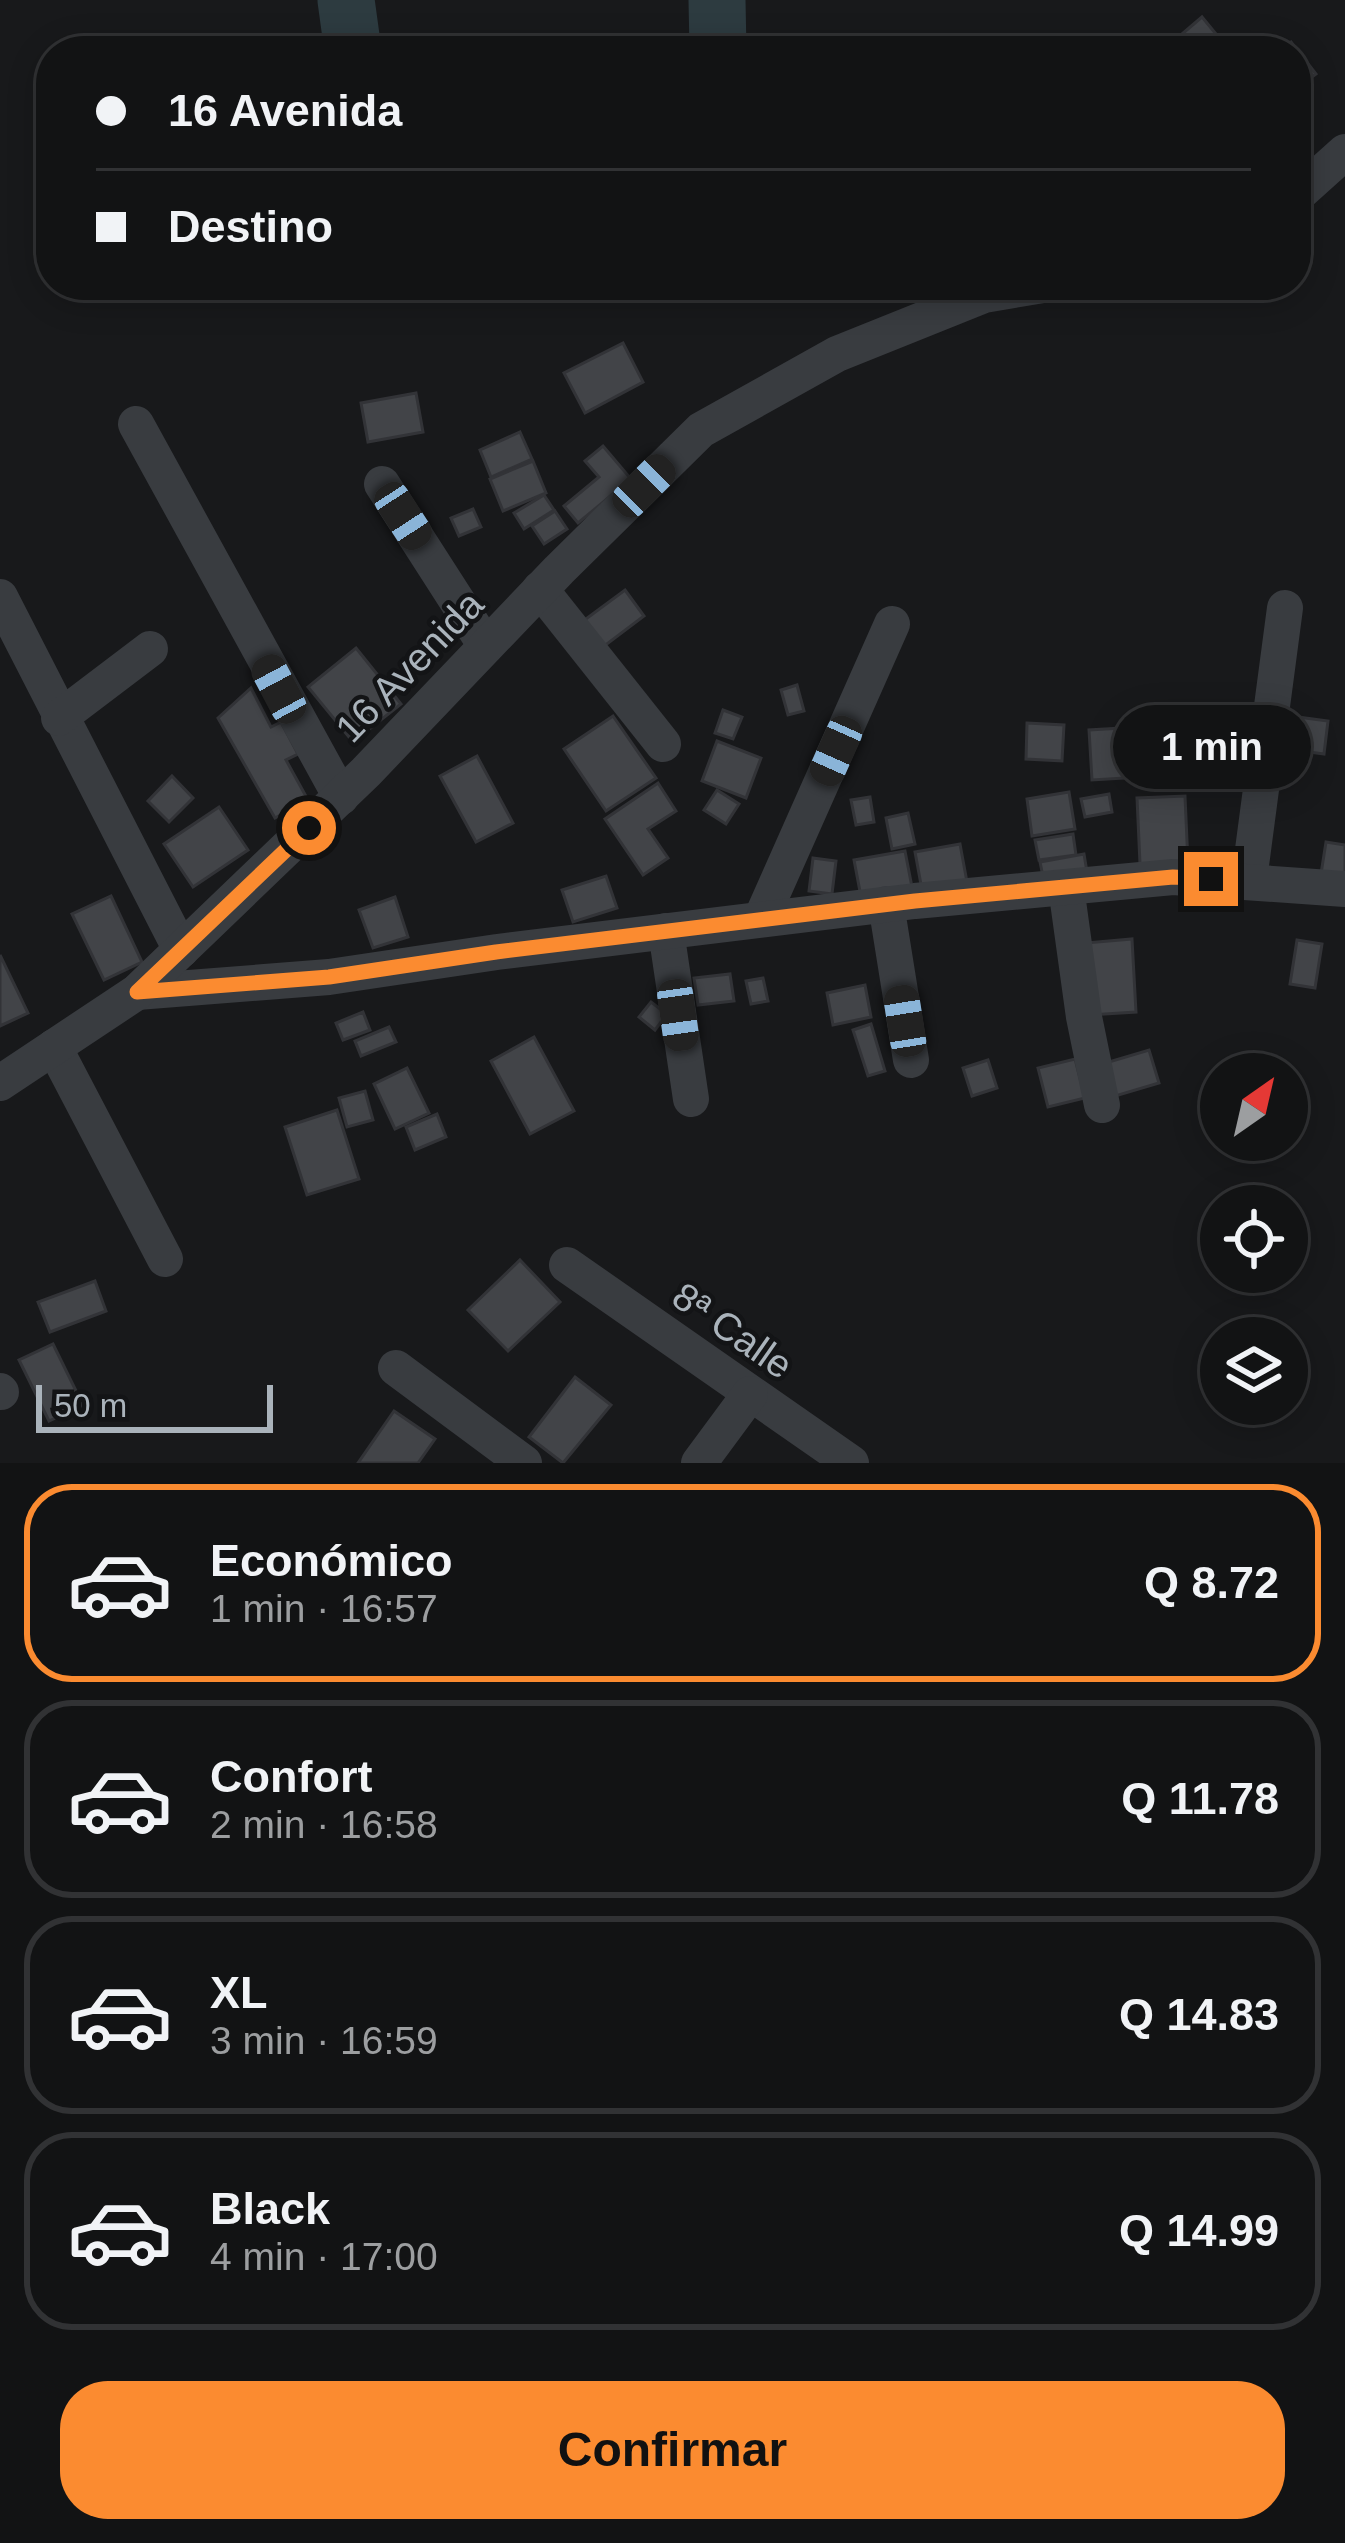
<!DOCTYPE html>
<html lang="es">
<head>
<meta charset="utf-8">
<style>
	body { margin:0; font-family:Arial,sans-serif; background:#1f2022; color:#f1f3f6; height:100vh; display:flex; flex-direction:column; font-size:45px; white-space:nowrap }
	* { box-sizing:border-box; margin:0 }
	p { font-size:39px; color:#9c9ea0 }
	.icon { flex:none; width:66px; height:66px; fill:none; stroke:currentColor; stroke-width:2; stroke-linecap:round; stroke-linejoin:round }
	.map { position:relative; height:1463px; overflow:hidden }
	.details { display:flex; flex-direction:column; background:#121314; flex:1 }
	.details>* { flex:none }
	.hud { position:absolute; left:36px; top:36px; width:1275px; height:264px; border-radius:48px; box-shadow:0 6px 30px #0003,0 0 0 3px #313234; display:grid; align-content:center; height:264px; padding:0 60px; background:#121314 }
	.needle { width:78px; rotate:34deg }
	.controls { position:absolute; left:1200px; top:1053px; display:grid; gap:24px }
	.controls a { display:grid; place-items:center; width:108px; height:108px; border-radius:50%; background:#121314; box-shadow:0 6px 30px #0003,0 0 0 3px #313234; font-size:60px }
	.scale { position:absolute; left:36px; bottom:30px; width:237px; box-sizing:border-box; padding-left:12px; border:6px solid #aab3bb; border-top:0; font-size:33px; line-height:42px; white-space:nowrap; color:#aab3bb; -webkit-text-stroke:9px #131416; paint-order:stroke }
	.end { position:absolute; width:54px; height:54px; margin:-27px; border:15px solid #fb8b30; background:#111; box-shadow:0 0 0 6px #111 }
	.from { border-radius:50% }
	.bubble { position:absolute; height:84px; border-radius:42px; background:#121314; box-shadow:0 6px 30px #0003,0 0 0 3px #313234; font-size:39px; font-weight:600; line-height:84px; text-align:center }
	.car { position:absolute; width:36px; height:72px; margin:-36px -18px; border-radius:15px; box-shadow:0 0 9px 3px #0007; background:linear-gradient(#222 24%,#8ab4d8 0 40%,#222 0 76%,#8ab4d8 0 86%,#222 0) }
	.hud b { display:flex; align-items:center; gap:42px; height:114px; font-size:45px }
	.hud b+b { border-top:3px solid #313234 }
	.hud i { width:30px; height:30px; background:#f1f3f6 }
	ul { padding:21px 0 0; list-style:none }
	li { display:flex; align-items:center; gap:36px; height:198px; margin:0 24px 18px; padding:0 36px; border:6px solid #313234; border-radius:48px }
	li div { flex:1 }
	li b { display:block; font-size:45px }
	li em { font-style:normal; font-weight:600 }
	li.active { border-color:#fb8b30 }
	li>.icon { width:108px; height:108px; stroke-width:1.5 }
	.cta { display:flex; gap:24px; margin-top:auto; padding:24px 60px }
	.cta a { flex:1; height:138px; border-radius:48px; background:#fb8b30; color:#111; font-size:48px; font-weight:600; line-height:138px; text-align:center }
	.map>svg:first-child { display:block }
</style>
</head>
<body>
<div class="map">
<svg width="1345" height="1463" viewBox="0 0 1345 1463">
	<rect width="100%" height="100%" fill="#18191b"/>
	<g fill="none" stroke-linecap="round" stroke-linejoin="round">
		<g stroke="#2d3b40" stroke-width="57">
			<polyline points="346,0 353,51"/>
			<polyline points="717,0 718,51"/>
		</g>
	</g>
	<g fill="#424448" stroke="#323337" stroke-width="3">
		<polygon points="1202,17 1230,51 1162,51"/>
		<polygon points="1291,42 1316,74 1297,88 1306,100 1296,107 1296,51 1279,51"/>
		<polygon points="623,343 643,382 585,413 564,373"/>
		<polygon points="416,393 423,432 368,442 361,403"/>
		<polygon points="520,432 532,459 491,477 480,450"/>
		<polygon points="603,446 631,479 578,523 564,506 599,477 585,461"/>
		<polygon points="533,461 546,493 503,511 490,479"/>
		<polygon points="544,495 554,510 524,529 514,513"/>
		<polygon points="473,509 481,527 459,536 451,518"/>
		<polygon points="555,511 567,529 544,544 532,526"/>
		<polygon points="625,590 644,616 595,653 575,627"/>
		<polygon points="356,648 401,704 353,742 308,687"/>
		<polygon points="797,685 804,711 788,715 781,690"/>
		<polygon points="251,688 271,727 281,722 298,754 286,760 308,800 275,818 218,718"/>
		<polygon points="723,710 742,717 733,739 715,733"/>
		<polygon points="613,716 656,778 606,811 564,749"/>
		<polygon points="1212,717 1266,728 1260,755 1207,744"/>
		<polygon points="1298,717 1328,721 1324,754 1294,750"/>
		<polygon points="1027,723 1064,725 1062,761 1026,759"/>
		<polygon points="1172,725 1175,775 1092,780 1089,730"/>
		<polygon points="717,741 761,758 746,798 702,781"/>
		<polygon points="477,756 513,823 476,842 440,776"/>
		<polygon points="172,776 193,798 169,822 148,801"/>
		<polygon points="658,783 676,811 648,829 668,858 643,875 605,819"/>
		<polygon points="717,790 739,804 726,824 704,810"/>
		<polygon points="1069,792 1075,829 1032,836 1027,799"/>
		<polygon points="1109,794 1112,812 1085,817 1081,799"/>
		<polygon points="1185,796 1188,863 1140,864 1137,798"/>
		<polygon points="870,797 874,822 856,825 851,800"/>
		<polygon points="219,807 248,850 193,887 164,844"/>
		<polygon points="908,813 915,844 892,849 886,818"/>
		<polygon points="1073,834 1076,855 1039,860 1035,840"/>
		<polygon points="1326,842 1345,845 1345,884 1320,880"/>
		<polygon points="960,844 967,882 922,890 915,852"/>
		<polygon points="905,851 912,887 861,897 854,860"/>
		<polygon points="1084,854 1088,878 1045,886 1040,862"/>
		<polygon points="813,858 836,861 832,894 809,891"/>
		<polygon points="606,876 617,908 573,922 562,890"/>
		<polygon points="111,896 142,962 104,980 72,914"/>
		<polygon points="395,897 408,937 373,948 359,910"/>
		<polygon points="1132,939 1136,1012 1090,1015 1085,943"/>
		<polygon points="1297,940 1322,944 1315,988 1290,984"/>
		<polygon points="0,955 28,1013 0,1026"/>
		<polygon points="730,974 734,1001 698,1005 694,978"/>
		<polygon points="763,978 768,1001 751,1004 746,981"/>
		<polygon points="865,985 871,1017 833,1025 827,993"/>
		<polygon points="651,1002 667,1014 655,1030 639,1017"/>
		<polygon points="363,1012 370,1030 343,1040 336,1023"/>
		<polygon points="871,1024 885,1071 868,1076 853,1030"/>
		<polygon points="389,1027 396,1042 361,1056 355,1041"/>
		<polygon points="534,1037 574,1111 530,1134 491,1061"/>
		<polygon points="1149,1050 1159,1083 1112,1097 1102,1064"/>
		<polygon points="1075,1059 1085,1098 1048,1107 1038,1068"/>
		<polygon points="988,1060 997,1088 972,1096 963,1068"/>
		<polygon points="407,1068 429,1113 395,1129 374,1084"/>
		<polygon points="365,1091 373,1120 347,1127 339,1098"/>
		<polygon points="337,1110 359,1179 307,1195 285,1127"/>
		<polygon points="437,1114 446,1137 415,1150 406,1127"/>
		<polygon points="520,1260 560,1302 508,1351 468,1310"/>
		<polygon points="95,1281 106,1311 50,1332 38,1302"/>
		<polygon points="53,1344 83,1405 49,1421 19,1360"/>
		<polygon points="575,1377 611,1405 563,1463 529,1437"/>
		<polygon points="394,1411 435,1439 418,1463 358,1463"/>
	</g>
	<g fill="none" stroke-linecap="round" stroke-linejoin="round">
		<g stroke="#393c40" stroke-width="36">
			<polyline points="1296,196 1345,152"/>
			<polyline points="136,424 341,797"/>
			<polyline points="382,484 486,646"/>
			<polyline points="540,589 663,744"/>
			<polyline points="0,597 181,950"/>
			<polyline points="59,718 150,649"/>
			<polyline points="1249,880 1285,608"/>
			<polyline points="1066,887 1084,1017 1102,1105"/>
			<polyline points="886,904 911,1060"/>
			<polyline points="761,919 892,624"/>
			<polyline points="666,931 691,1099"/>
			<polyline points="137,992 329,977 497,952 915,901 1173,877 1345,889"/>
			<polyline points="54,1047 165,1259"/>
			<polyline points="0,1083 137,992 366,772 559,570 701,430 837,354 984,295 1043,285"/>
			<polyline points="567,1265 851,1463"/>
			<polyline points="396,1368 524,1463"/>
			<polyline points="0,1391 1,1392"/>
			<polyline points="699,1463 750,1394"/>
		</g>
	</g>
	<g fill="none" stroke-linecap="round" stroke-linejoin="round">
		<polyline stroke="#fb8b30" stroke-width="15" points="309,828 137,992 329,977 496,952 915,901 1173,877 1211,879"/>
	</g>
	<g text-anchor="middle" stroke-width="9" stroke-linejoin="round" paint-order="stroke">
		<g font-size="39" fill="#aab3bb" stroke="#131416">
			<text transform="translate(409 666) rotate(-46)" y="14">16 Avenida</text>
			<text transform="translate(733 1330) rotate(35)" y="14">8ª Calle</text>
		</g>
	</g>
</svg>
<div class="controls">
<a><svg class="needle" viewBox="-14 -14 28 28"><path d="M0-13l5 13h-10z" fill="#e53935"/><path d="M0 13l5-13h-10z" fill="#9c9ea0"/></svg></a>
<a><svg class="icon" aria-label="locate" viewBox="0 0 24 24"><circle cx="12" cy="12" r="6"/><path d="M12 2v4M12 18v4M2 12h4M18 12h4"/></svg></a>
<a><svg class="icon" aria-label="layers" viewBox="0 0 24 24"><path d="M12 4l9 5-9 5-9-5zM3 14l9 5 9-5"/></svg></a>
</div>
<div class="scale">50 m</div>
<i class="end from" style="left:309px;top:828px"></i>
<i class="end" style="left:1211px;top:879px"></i>
<div class="bubble" style="left:1113px;top:705px;width:198px">1 min</div>
<i class="car" style="left:644px;top:486px;rotate:45deg"></i>
<i class="car" style="left:403px;top:516px;rotate:147deg"></i>
<i class="car" style="left:279px;top:689px;rotate:332deg"></i>
<i class="car" style="left:836px;top:751px;rotate:204deg"></i>
<i class="car" style="left:678px;top:1015px;rotate:172deg"></i>
<i class="car" style="left:905px;top:1021px;rotate:351deg"></i>
<div class="hud">
<b><i class="from"></i>16 Avenida</b>
<b><i></i>Destino</b>
</div>
</div>
<section class="details">
<ul>
<li class="active"><svg class="icon" aria-label="car" viewBox="0 0 24 24"><path d="M5 17H2v-5l4-1 3-4h7l3 4 3 1v5h-3M9 17h6M6 11h13"/><circle cx="7" cy="17" r="2"/><circle cx="17" cy="17" r="2"/></svg><div><b>Económico</b><p>1 min · 16:57</p></div><em>Q 8.72</em></li>
<li><svg class="icon" aria-label="car" viewBox="0 0 24 24"><path d="M5 17H2v-5l4-1 3-4h7l3 4 3 1v5h-3M9 17h6M6 11h13"/><circle cx="7" cy="17" r="2"/><circle cx="17" cy="17" r="2"/></svg><div><b>Confort</b><p>2 min · 16:58</p></div><em>Q 11.78</em></li>
<li><svg class="icon" aria-label="car" viewBox="0 0 24 24"><path d="M5 17H2v-5l4-1 3-4h7l3 4 3 1v5h-3M9 17h6M6 11h13"/><circle cx="7" cy="17" r="2"/><circle cx="17" cy="17" r="2"/></svg><div><b>XL</b><p>3 min · 16:59</p></div><em>Q 14.83</em></li>
<li><svg class="icon" aria-label="car" viewBox="0 0 24 24"><path d="M5 17H2v-5l4-1 3-4h7l3 4 3 1v5h-3M9 17h6M6 11h13"/><circle cx="7" cy="17" r="2"/><circle cx="17" cy="17" r="2"/></svg><div><b>Black</b><p>4 min · 17:00</p></div><em>Q 14.99</em></li>
</ul>
<div class="cta"><a>Confirmar</a></div>
</section>
</body>
</html>
